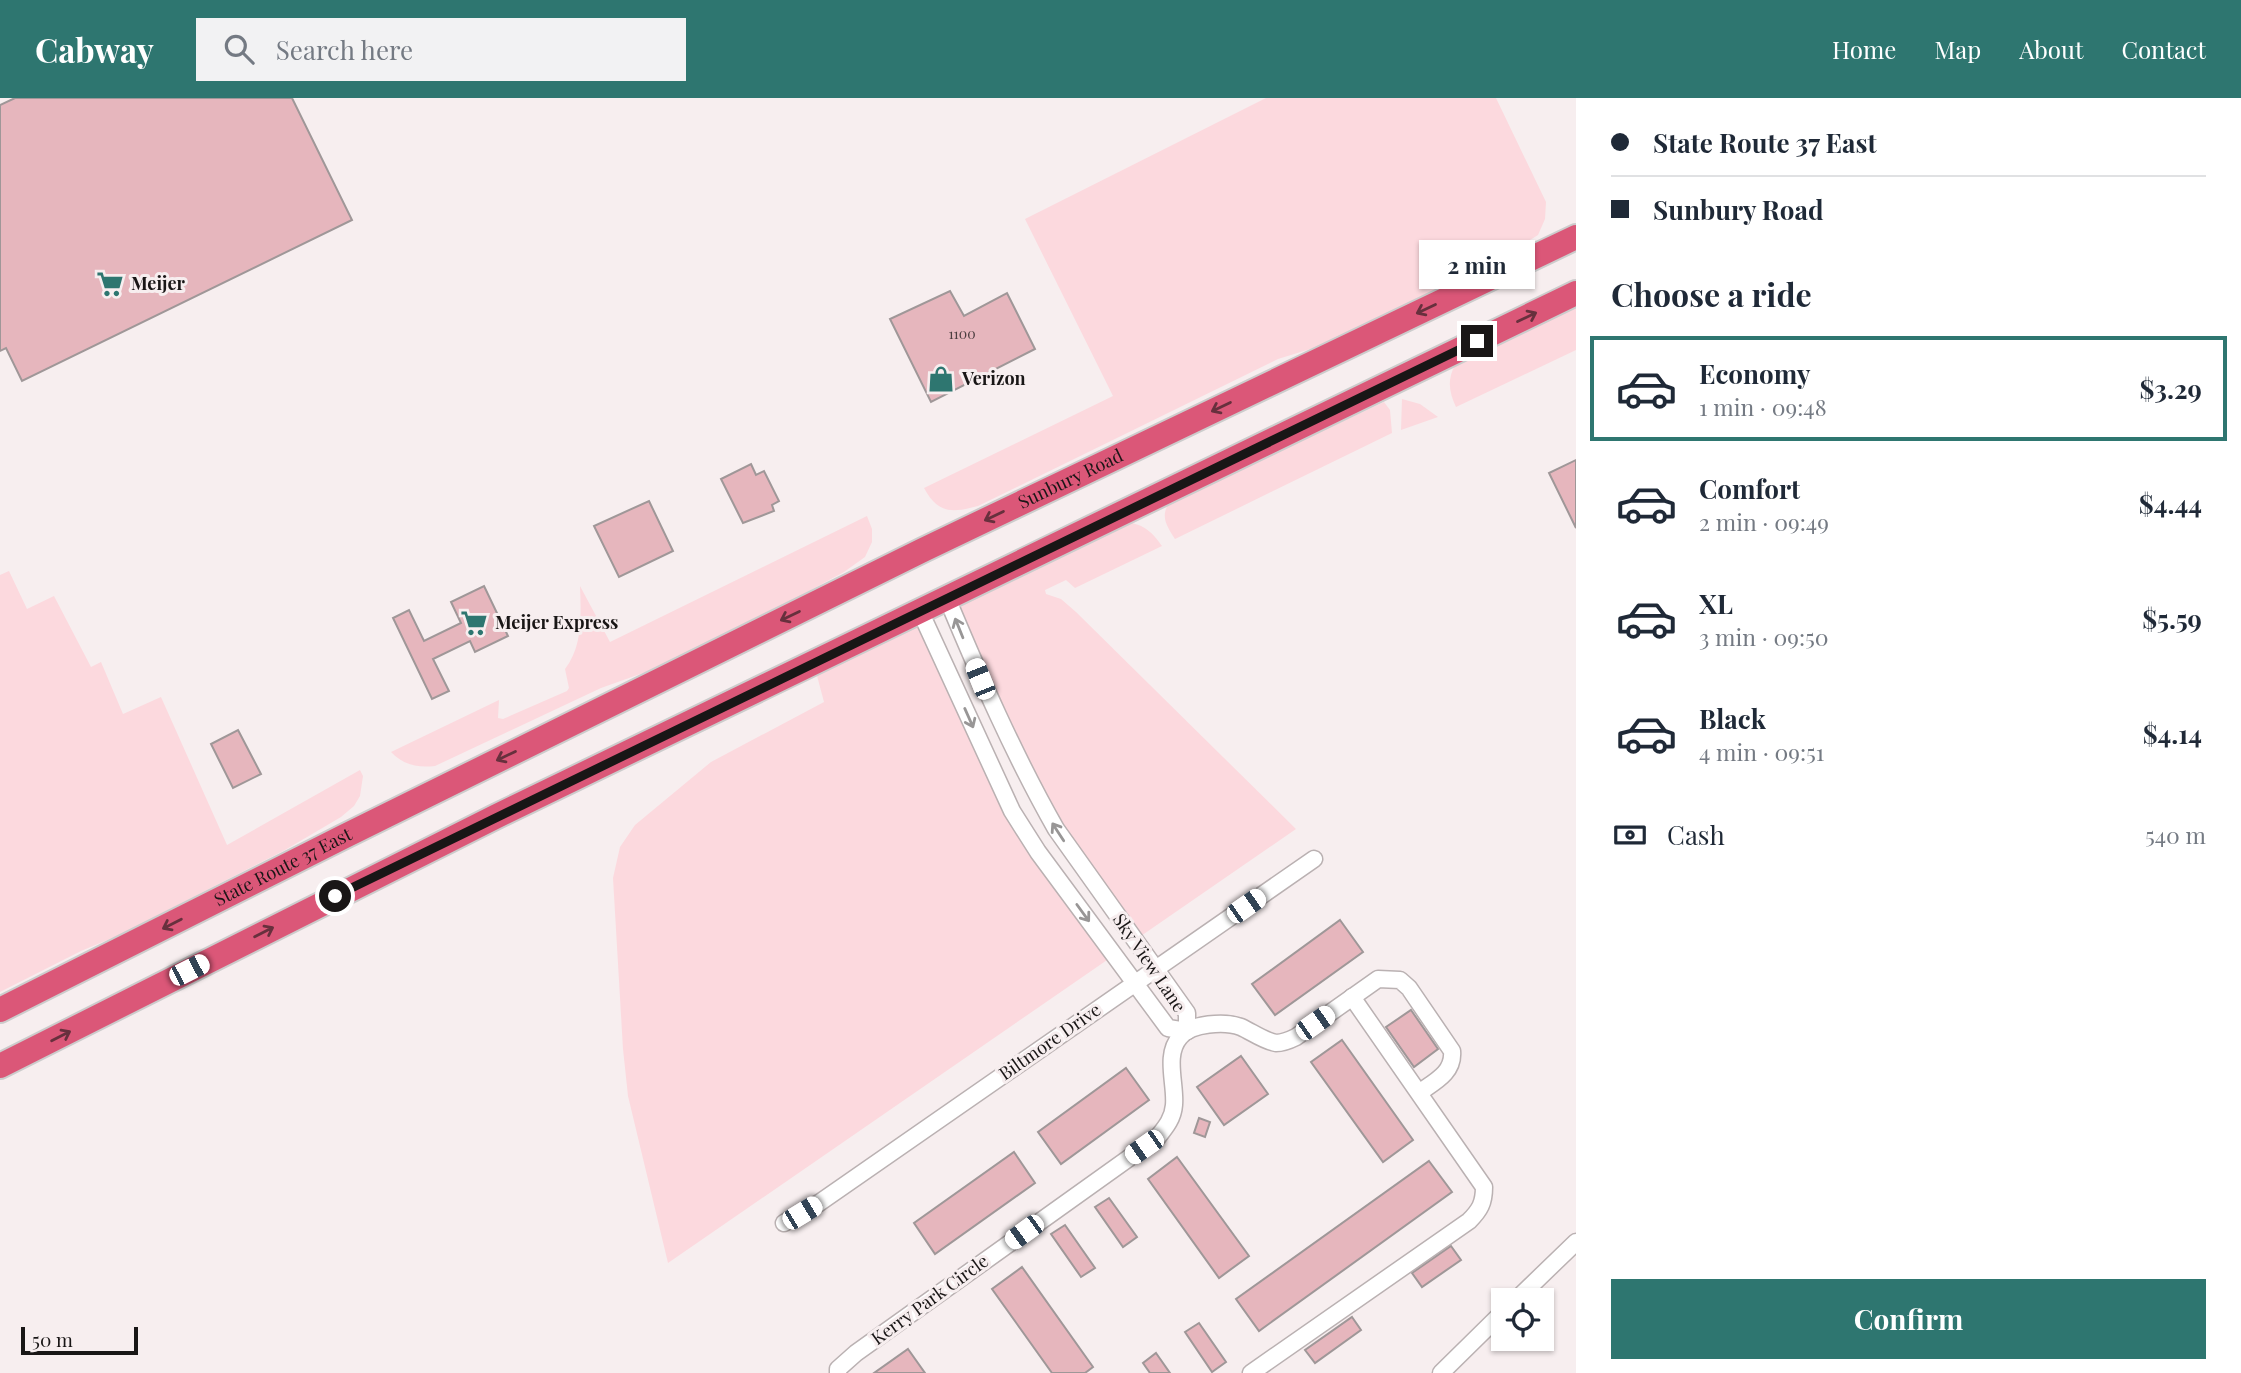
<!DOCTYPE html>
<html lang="en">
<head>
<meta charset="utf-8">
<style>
	body { margin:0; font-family:"Playfair Display",serif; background:#f2f2f3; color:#1f2937; height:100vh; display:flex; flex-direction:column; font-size:26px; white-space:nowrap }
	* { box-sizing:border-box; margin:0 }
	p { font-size:23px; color:#747a83 }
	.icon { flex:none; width:38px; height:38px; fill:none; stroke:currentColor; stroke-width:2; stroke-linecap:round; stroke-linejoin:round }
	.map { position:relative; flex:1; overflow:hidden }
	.sheet { display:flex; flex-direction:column; background:#fff; width:665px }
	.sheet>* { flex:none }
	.guide { display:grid; align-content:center; height:154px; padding:0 35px; background:#fff }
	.tools { position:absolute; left:1491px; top:1190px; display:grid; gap:14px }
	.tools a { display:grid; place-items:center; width:63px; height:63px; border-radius:0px; background:#fff; box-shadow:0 2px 5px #0004; font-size:35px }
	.scale { position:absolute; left:21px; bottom:18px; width:117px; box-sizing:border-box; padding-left:7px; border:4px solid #191616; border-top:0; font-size:19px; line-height:24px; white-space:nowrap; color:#191616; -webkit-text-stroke:5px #f7eeef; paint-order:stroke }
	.end { position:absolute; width:32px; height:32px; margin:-16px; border:9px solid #191616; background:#fff; box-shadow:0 0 0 4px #fff }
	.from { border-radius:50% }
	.bubble { position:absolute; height:49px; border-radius:0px; background:#fff; box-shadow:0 2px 5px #0004; font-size:23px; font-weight:700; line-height:49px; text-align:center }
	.car { position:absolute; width:21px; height:42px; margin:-21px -10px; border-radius:9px; box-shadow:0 0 5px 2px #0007; background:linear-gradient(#fff 24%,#345 0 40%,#fff 0 76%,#345 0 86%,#fff 0) }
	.guide b { display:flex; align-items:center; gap:24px; height:66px; font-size:26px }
	.guide b+b { border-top:2px solid #e0e1e3 }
	.guide i { width:18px; height:18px; background:#1f2937 }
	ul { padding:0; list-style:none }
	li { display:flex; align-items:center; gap:21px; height:105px; margin:0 14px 10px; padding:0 21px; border:4px solid transparent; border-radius:0px }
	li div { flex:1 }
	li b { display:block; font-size:26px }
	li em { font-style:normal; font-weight:700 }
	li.on { border-color:#2e7670 }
	li>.icon { width:63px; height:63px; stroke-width:1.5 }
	h2 { padding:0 35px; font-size:32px; line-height:84px }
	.pay { display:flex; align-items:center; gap:18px; height:77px; padding:0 35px; font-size:26px }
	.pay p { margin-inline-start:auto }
	.button { display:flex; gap:14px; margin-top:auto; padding:14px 35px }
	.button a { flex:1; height:80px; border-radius:0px; background:#2e7670; color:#fff; font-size:28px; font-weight:700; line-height:80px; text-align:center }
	header { display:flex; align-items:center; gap:42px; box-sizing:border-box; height:98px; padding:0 35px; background:#2e7670; color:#fff }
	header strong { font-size:33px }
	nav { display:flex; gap:38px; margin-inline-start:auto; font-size:24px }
	.search { width:490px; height:63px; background:#f2f2f3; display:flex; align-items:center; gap:18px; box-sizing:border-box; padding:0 24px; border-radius:0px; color:#747a83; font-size:26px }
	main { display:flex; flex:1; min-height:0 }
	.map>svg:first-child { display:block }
</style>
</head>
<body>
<header>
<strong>Cabway</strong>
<div class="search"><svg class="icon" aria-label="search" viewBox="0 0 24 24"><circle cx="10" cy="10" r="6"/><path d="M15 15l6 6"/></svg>Search here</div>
<nav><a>Home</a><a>Map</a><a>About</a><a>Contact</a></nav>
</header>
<main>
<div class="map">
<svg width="1576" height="1275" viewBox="0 0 1576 1275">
	<rect width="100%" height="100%" fill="#f7eeef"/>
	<g fill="#fcd9de">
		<path d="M1266,0h230l50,104 -1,17 -7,16 -13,8 -28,17 -177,86 -42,13 -300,147c-26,7 -40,8 -54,-18l189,-92 -88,-177z"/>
		<path d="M1576,208v44l-120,57c-7,-15 -9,-27 -1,-42z"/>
		<polygon points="1402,301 1420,306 1438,319 1401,332"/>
		<path d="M1384,304l6,8 2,23 -217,106c-8,-13 -15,-22 -6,-36z"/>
		<path d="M867,418l5,13v13l-7,15 -21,15 -118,64 -69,32 -56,20 -166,78c-17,2 -32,-1 -44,-14l108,-52 -1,18 5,1 64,-28 2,-3 -4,-19c18,-23 16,-54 15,-83l30,56z"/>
		<path d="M1127,424c18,3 25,10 35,24l-87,42 -9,-8 -21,10 1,4 15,5 15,13 220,217 -158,109 -94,-140 -90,-192z"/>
		<polygon points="9,473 27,511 54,498 91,569 101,564 123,616 161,599 227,747 360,672 363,678 360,698 354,708 341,719 285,752 117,838 81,853 0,894 0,477"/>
		<polygon points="920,524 1003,705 1110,860 668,1165 628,998 623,951 613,780 620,749 635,727 711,664 824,604 816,574"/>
	</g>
	<g fill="#e6b6bd" stroke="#9f9798" stroke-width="2">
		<polygon points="15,0 292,0 352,122 22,283 6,250 0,253 0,7"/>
		<polygon points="950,193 964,218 1007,195 1035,251 931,304 890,221"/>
		<polygon points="1576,362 1576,430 1549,375"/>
		<polygon points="751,366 756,377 764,373 779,403 772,407 774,413 743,425 721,381"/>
		<polygon points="649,403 673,453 619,479 594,428"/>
		<polygon points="484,488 508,538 475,554 470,543 433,561 449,593 432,601 393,520 409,512 424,543 461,525 451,504"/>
		<polygon points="238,632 261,676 233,690 211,646"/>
		<polygon points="1340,822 1363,854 1275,917 1252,886"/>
		<polygon points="1411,912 1438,951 1414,969 1386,929"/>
		<polygon points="1342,942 1413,1042 1383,1064 1311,964"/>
		<polygon points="1241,958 1268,996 1224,1027 1197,989"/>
		<polygon points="1126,970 1149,1002 1061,1066 1038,1034"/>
		<polygon points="1199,1020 1210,1024 1205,1039 1194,1035"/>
		<polygon points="1014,1054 1035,1085 935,1156 914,1125"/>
		<polygon points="1177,1059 1249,1158 1219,1180 1148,1081"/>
		<polygon points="1429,1063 1452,1094 1259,1233 1236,1201"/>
		<polygon points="1109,1100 1137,1139 1123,1149 1095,1109"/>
		<polygon points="1065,1127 1095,1170 1081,1179 1051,1136"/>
		<polygon points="1451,1148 1461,1162 1422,1189 1412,1175"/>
		<polygon points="1022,1169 1093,1269 1085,1275 1052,1275 992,1191"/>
		<polygon points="1352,1219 1361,1232 1315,1265 1305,1252"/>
		<polygon points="1199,1225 1226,1264 1212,1274 1185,1234"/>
		<polygon points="908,1251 925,1275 874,1275"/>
		<polygon points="1156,1255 1170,1275 1150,1275 1143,1265"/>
	</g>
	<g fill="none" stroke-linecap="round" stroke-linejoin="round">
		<g stroke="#bab1b2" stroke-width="19">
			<g id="minor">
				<path d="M947,500c33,79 67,157 109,231l131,184v18"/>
				<polyline points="920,513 1012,713 1038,754 1168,930 1187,933"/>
				<polyline points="784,1125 819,1105 1314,761"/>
				<polyline points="1516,1202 1576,1144"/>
				<path d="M838,1275v-4l18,-16 301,-215c8,-10 16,-19 17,-33 2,-21 -10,-50 6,-68 11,-14 45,-16 61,-10 11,5 23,14 35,16 7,0 14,-3 20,-6l82,-58 22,1 9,8 43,63c2,21 -16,30 -32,41"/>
				<path d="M1251,1275l218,-152c11,-11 15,-18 15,-34l-132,-190"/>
				<polyline points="1441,1275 1503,1214"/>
			</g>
		</g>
		<g stroke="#ccc" stroke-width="28">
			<g id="highway">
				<path id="s1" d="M0,912l343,-173 580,-287 653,-313"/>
				<polyline points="0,968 497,718 1576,195"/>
			</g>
		</g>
		<use href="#minor" stroke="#fff" stroke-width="16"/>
		<use href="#highway" stroke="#db5778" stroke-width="24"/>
	</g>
	<defs><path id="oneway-shaft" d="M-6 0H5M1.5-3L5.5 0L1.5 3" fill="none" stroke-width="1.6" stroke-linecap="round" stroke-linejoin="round" transform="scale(1.75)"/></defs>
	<g stroke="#67303d">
		<use href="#oneway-shaft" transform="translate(1426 211) rotate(155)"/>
		<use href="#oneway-shaft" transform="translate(1527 219) rotate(-26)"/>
		<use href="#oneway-shaft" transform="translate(1221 309) rotate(154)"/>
		<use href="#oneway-shaft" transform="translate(994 418) rotate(154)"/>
		<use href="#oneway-shaft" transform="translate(790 518) rotate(154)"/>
		<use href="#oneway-shaft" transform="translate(506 658) rotate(154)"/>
		<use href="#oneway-shaft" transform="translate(172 826) rotate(153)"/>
		<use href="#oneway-shaft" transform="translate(264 834) rotate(-27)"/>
		<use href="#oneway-shaft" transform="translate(61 938) rotate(-27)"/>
	</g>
	<g stroke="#989696">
		<use href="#oneway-shaft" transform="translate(959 530) rotate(-112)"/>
		<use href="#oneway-shaft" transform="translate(969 620) rotate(66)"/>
		<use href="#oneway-shaft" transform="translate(1058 734) rotate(-123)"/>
		<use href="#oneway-shaft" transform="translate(1083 815) rotate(54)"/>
	</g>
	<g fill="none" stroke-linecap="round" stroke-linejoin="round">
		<polyline stroke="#191616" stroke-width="9" points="335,798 1477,243"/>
	</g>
	<defs>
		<g id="supermarket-bare" transform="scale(2.1)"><path d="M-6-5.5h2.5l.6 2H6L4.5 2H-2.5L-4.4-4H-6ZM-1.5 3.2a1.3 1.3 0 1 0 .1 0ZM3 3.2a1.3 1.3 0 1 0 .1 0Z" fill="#2e7670" stroke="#f7eeef" stroke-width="2.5" paint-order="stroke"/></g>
		<g id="shop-bare" transform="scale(2.1)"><path d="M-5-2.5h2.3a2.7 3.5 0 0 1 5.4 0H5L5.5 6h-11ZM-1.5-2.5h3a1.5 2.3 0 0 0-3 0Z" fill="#2e7670" stroke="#f7eeef" stroke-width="2.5" paint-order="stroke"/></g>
	</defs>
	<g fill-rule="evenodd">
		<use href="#supermarket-bare" x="110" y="186"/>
		<use href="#shop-bare" x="941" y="281"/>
		<use href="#supermarket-bare" x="474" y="525"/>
	</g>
	<g text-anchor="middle" stroke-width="6" stroke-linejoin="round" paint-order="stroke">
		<g font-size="14" fill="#4c3e40">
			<text x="962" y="241">1100</text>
		</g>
		<g font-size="18" font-weight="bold" fill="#191616" stroke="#f7eeef" text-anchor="start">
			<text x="131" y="192">Meijer</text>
			<text x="962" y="287">Verizon</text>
			<text x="495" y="531">Meijer Express</text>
		</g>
		<g font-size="18" fill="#191616" stroke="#f7eeef">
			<text dy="6" stroke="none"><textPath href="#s1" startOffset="1195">Sunbury Road</textPath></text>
			<text dy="6" stroke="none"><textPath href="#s1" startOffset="317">State Route 37 East</textPath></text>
			<text transform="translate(1149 865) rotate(56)" y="6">Sky View Lane</text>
			<text transform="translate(1050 944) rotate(-35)" y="6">Biltmore Drive</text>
			<text transform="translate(930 1202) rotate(-36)" y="6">Kerry Park Circle</text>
		</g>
	</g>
</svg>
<div class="tools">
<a><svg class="icon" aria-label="locate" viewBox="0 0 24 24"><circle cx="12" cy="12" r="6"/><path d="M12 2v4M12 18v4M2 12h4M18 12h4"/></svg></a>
</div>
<div class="scale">50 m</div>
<i class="end from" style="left:335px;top:798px"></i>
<i class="end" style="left:1477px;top:243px"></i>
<div class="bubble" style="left:1419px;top:142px;width:116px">2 min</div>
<i class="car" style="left:980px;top:581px;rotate:338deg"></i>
<i class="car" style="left:1246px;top:808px;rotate:55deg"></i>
<i class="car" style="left:189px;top:872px;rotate:63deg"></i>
<i class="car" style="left:1315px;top:925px;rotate:55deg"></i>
<i class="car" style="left:1144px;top:1049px;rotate:235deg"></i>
<i class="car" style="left:802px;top:1115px;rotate:59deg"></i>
<i class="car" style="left:1024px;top:1134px;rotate:234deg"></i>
</div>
<section class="sheet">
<div class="guide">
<b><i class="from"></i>State Route 37 East</b>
<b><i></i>Sunbury Road</b>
</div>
<h2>Choose a ride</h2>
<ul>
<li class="on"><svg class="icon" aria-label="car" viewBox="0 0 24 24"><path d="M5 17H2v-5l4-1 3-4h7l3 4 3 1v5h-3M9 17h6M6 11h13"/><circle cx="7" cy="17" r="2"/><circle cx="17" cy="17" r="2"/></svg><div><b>Economy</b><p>1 min · 09:48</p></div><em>$3.29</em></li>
<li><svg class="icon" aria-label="car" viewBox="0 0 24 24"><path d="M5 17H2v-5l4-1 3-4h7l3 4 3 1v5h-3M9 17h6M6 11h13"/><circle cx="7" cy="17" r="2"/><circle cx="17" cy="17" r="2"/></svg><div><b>Comfort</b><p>2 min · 09:49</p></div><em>$4.44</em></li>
<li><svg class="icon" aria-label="car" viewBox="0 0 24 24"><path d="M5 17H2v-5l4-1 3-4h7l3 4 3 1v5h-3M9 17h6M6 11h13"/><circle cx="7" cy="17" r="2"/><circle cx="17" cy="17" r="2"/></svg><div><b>XL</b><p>3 min · 09:50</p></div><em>$5.59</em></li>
<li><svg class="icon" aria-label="car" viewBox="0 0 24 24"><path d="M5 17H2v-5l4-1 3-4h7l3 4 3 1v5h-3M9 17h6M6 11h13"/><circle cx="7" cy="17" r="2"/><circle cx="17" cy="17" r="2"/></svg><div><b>Black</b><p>4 min · 09:51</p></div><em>$4.14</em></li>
</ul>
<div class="pay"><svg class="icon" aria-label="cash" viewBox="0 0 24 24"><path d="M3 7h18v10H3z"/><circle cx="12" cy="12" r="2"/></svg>Cash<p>540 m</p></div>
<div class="button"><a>Confirm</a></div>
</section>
</main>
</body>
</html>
